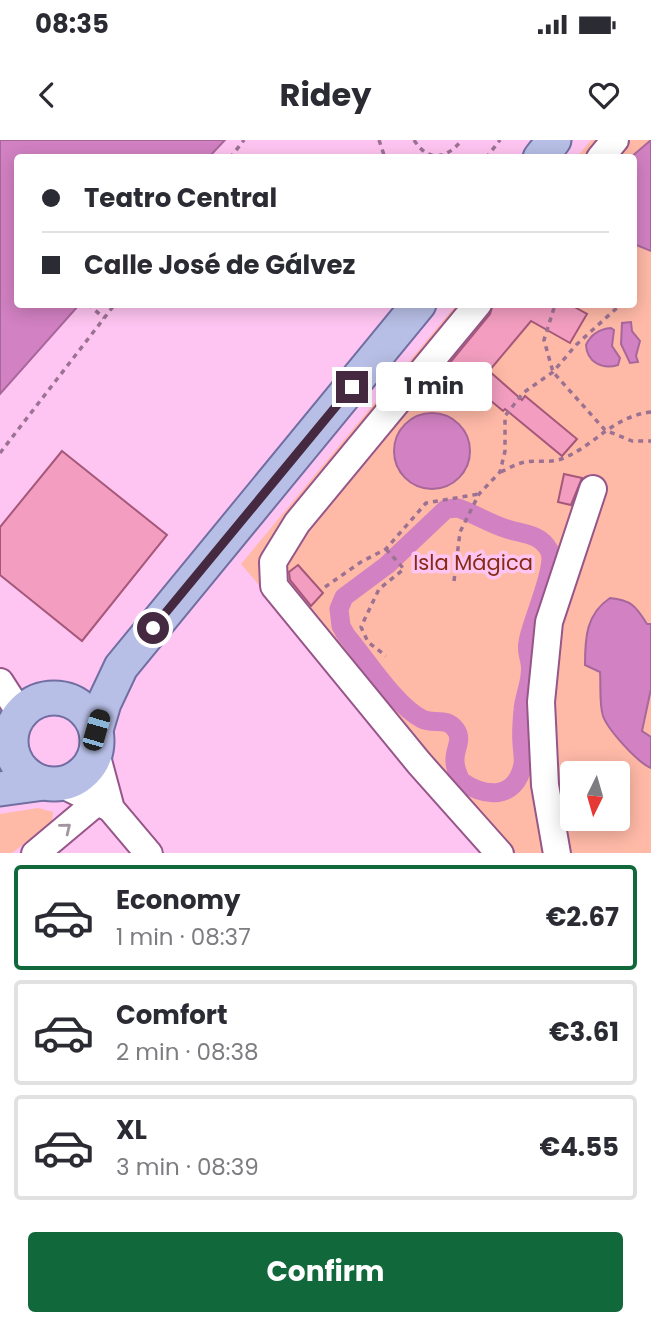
<!DOCTYPE html>
<html lang="en">
<head>
<meta charset="utf-8">
<style>
	body { margin:0; font-family:Poppins,sans-serif; background:#f2f2f3; color:#2b2b33; height:100vh; display:flex; flex-direction:column; font-size:26px; white-space:nowrap }
	* { box-sizing:border-box; margin:0 }
	p { font-size:23px; color:#7c7c81 }
	.icon { flex:none; width:38px; height:38px; fill:none; stroke:currentColor; stroke-width:2; stroke-linecap:round; stroke-linejoin:round }
	.map { position:relative; height:713px; overflow:hidden }
	.drawer { display:flex; flex-direction:column; background:#fff; flex:1 }
	.drawer>* { flex:none }
	.banner { position:absolute; left:14px; top:14px; width:623px; height:154px; border-radius:7px; box-shadow:0 4px 18px #0003; display:grid; align-content:center; height:154px; padding:0 28px; background:#fff }
	.needle { width:46px; rotate:185deg }
	.buttons { position:absolute; left:560px; top:621px; display:grid; gap:14px }
	.buttons a { display:grid; place-items:center; width:70px; height:70px; border-radius:7px; background:#fff; box-shadow:0 4px 18px #0003; font-size:35px }
	.end { position:absolute; width:32px; height:32px; margin:-16px; border:9px solid #452940; background:#fff; box-shadow:0 0 0 4px #fff }
	.from { border-radius:50% }
	.bubble { position:absolute; height:49px; border-radius:7px; background:#fff; box-shadow:0 4px 18px #0003; font-size:23px; font-weight:700; line-height:49px; text-align:center }
	.car { position:absolute; width:21px; height:42px; margin:-21px -10px; border-radius:9px; box-shadow:0 0 5px 2px #0007; background:linear-gradient(#222 24%,#8ab4d8 0 40%,#222 0 76%,#8ab4d8 0 86%,#222 0) }
	.banner b { display:flex; align-items:center; gap:24px; height:66px; font-size:26px }
	.banner b+b { border-top:2px solid #e1e1e2 }
	.banner i { width:18px; height:18px; background:#2b2b33 }
	ul { padding:12px 0 0; list-style:none }
	li { display:flex; align-items:center; gap:21px; height:105px; margin:0 14px 10px; padding:0 14px; border:4px solid #e1e1e2; border-radius:7px }
	li div { flex:1 }
	li b { display:block; font-size:26px }
	li em { font-style:normal; font-weight:700 }
	li.active { border-color:#11693b }
	li>.icon { width:63px; height:63px; stroke-width:1.5 }
	.action { display:flex; gap:14px; margin-top:auto; padding:14px 28px }
	.action a { flex:1; height:80px; border-radius:7px; background:#11693b; color:#fff; font-size:28px; font-weight:700; line-height:80px; text-align:center }
	.status { display:flex; justify-content:space-between; align-items:center; height:49px; padding:0 35px; background:#fff; direction:ltr }
	.status svg { height:19px; fill:currentColor }
	header { display:flex; justify-content:space-between; align-items:center; height:91px; padding:0 28px; background:#fff; font-size:32px; font-weight:700 }
	.map>svg:first-child { display:block }
</style>
</head>
<body>
<div class="status"><b>08:35</b><svg viewBox="0 0 49 12"><path d="M0 12V9h3v3zM5 12V6h3v6zM10 12V3h3v9zM15 12V0h3v12zM26 1h20v11H26zM47 4h2v5h-2z"/></svg></div>
<header><svg class="icon" aria-label="back" viewBox="0 0 24 24"><path d="M15 5l-7 7 7 7"/></svg>Ridey<svg class="icon" aria-label="heart" viewBox="0 0 24 24"><path d="M12 20l-8-8c-3-5 5-10 8-4 3-6 11-1 8 4z"/></svg></header>
<div class="map">
<svg width="651" height="714" viewBox="0 0 651 714">
	<rect width="100%" height="100%" fill="#ffc5f2"/>
	<g fill="#ffb9a7" fill-rule="evenodd">
		<path d="M591,0h60v713h-162l-248,-289 215,-259 178,-1v-146l-57,-1zM572,634h46v45h-46z"/>
		<polygon points="38,668 53,672 52,682 12,713 0,713 0,674"/>
	</g>
	<g fill="#d281c2" stroke="#a8679b" stroke-width="2">
		<polygon points="0,0 225,0 209,17 18,18 18,164 79,165 0,254"/>
		<polygon points="651,0 651,111 634,104 634,18 631,17"/>
		<polygon points="631,182 632,191 640,201 636,216 638,222 630,223 621,204 622,183"/>
		<path d="M611,188l3,2 -2,16 8,12 -2,7c-16,5 -31,-3 -32,-20 5,-11 13,-16 25,-17z"/>
		<circle cx="432" cy="311" r="38"/>
		<path d="M610,458c21,2 26,8 37,26h4v65l-9,42 9,6v31c-13,-5 -43,-38 -48,-52 -4,-12 -2,-31 -3,-44l-15,-7c0,-27 1,-51 25,-67z"/>
	</g>
	<g fill="none" stroke-linecap="round" stroke-linejoin="round">
		<path stroke="#d281c2" stroke-width="19" d="M458,368c17,6 32,16 49,21 15,5 33,4 42,21 9,16 -18,71 -21,92 -2,9 1,13 2,21 3,16 -6,32 -7,47 -1,11 -2,22 -1,33 0,6 2,15 1,21 -7,36 -37,34 -62,17 -3,-6 -6,-12 -6,-20 -1,-11 8,-21 1,-31 -10,-14 -22,-5 -34,-11 -27,-14 -55,-59 -76,-84l-5,-9 -2,-17 5,-12 43,-32 59,-56z"/>
	</g>
	<g fill="#f39ec0" stroke="#a55879" stroke-width="2">
		<polygon points="493,164 569,164 587,174 570,203 531,181 489,231 522,260 525,256 577,299 562,316 505,269 503,271 448,225 490,174"/>
		<polygon points="62,311 167,395 82,501 0,435 0,387"/>
		<polygon points="564,334 582,338 571,365 558,362"/>
		<polygon points="298,425 323,453 311,466 290,440 289,432"/>
	</g>
	<g fill="none" stroke-linecap="round" stroke-linejoin="round">
		<g stroke="#965689" stroke-width="30">
			<g id="minor">
				<polyline points="600,18 615,0"/>
				<polyline points="478,164 297,383 273,422 274,446 419,623 500,714"/>
				<polyline points="0,542 20,573"/>
				<polyline points="96,613 111,669 149,714"/>
				<polyline points="61,644 110,668"/>
				<polyline points="35,714 97,662"/>
				<polyline points="557,714 545,645 541,562 549,482 593,349"/>
			</g>
		</g>
		<g stroke="#716fa2" stroke-width="37">
			<g id="major">
				<polyline points="540,18 554,0"/>
				<circle cx="54" cy="601" r="43"/>
				<polyline points="96,590 104,563 121,527 419,164"/>
				<polyline points="0,649 44,643"/>
			</g>
		</g>
		<g stroke="#9c7293" stroke-width="3.5" stroke-dasharray="5 5" stroke-linecap="butt">
			<polyline points="379,0 385,18"/>
			<path d="M414,0c15,23 32,19 48,0"/>
			<polyline points="230,18 244,0"/>
			<polyline points="486,18 500,0"/>
			<polyline points="88,164 104,178"/>
			<polyline points="554,168 544,200 553,232 605,290 632,301 651,301"/>
			<polyline points="0,313 115,164"/>
			<path d="M501,332c6,-3 13,-7 20,-9 14,-4 30,1 43,-5 34,-15 48,-41 87,-46"/>
			<polyline points="386,409 404,429 379,449 361,487 368,502 386,516"/>
			<polyline points="454,441 460,392 479,354 500,332 505,311 505,276 523,253 553,232 576,205 619,166"/>
			<polyline points="325,447 361,422 386,409 426,363 479,354"/>
		</g>
		<use href="#minor" stroke="#fff" stroke-width="26"/>
		<use href="#major" stroke="#b8bfe6" stroke-width="33"/>
	</g>
	<defs><path id="oneway-chevron" d="M-2-3.5L2.5 0L-2 3.5" fill="none" stroke-width="1.6" stroke-linecap="round" stroke-linejoin="round" transform="scale(1.75)"/></defs>
	<use stroke="#a294a0" href="#oneway-chevron" transform="translate(66 688) rotate(-39)"/>
	<g fill="none" stroke-linecap="round" stroke-linejoin="round">
		<polyline stroke="#452940" stroke-width="9" points="153,488 352,247"/>
	</g>
	<g text-anchor="middle" stroke-width="7" stroke-linejoin="round" paint-order="stroke">
		<g font-size="21" fill="#852a15" stroke="#ffc5f2">
			<text x="473" y="430">Isla Mágica</text>
		</g>
	</g>
</svg>
<div class="buttons">
<a><svg class="needle" viewBox="-14 -14 28 28"><path d="M0-13l5 13h-10z" fill="#e53935"/><path d="M0 13l5-13h-10z" fill="#7c7c81"/></svg></a>
</div>
<i class="end from" style="left:153px;top:488px"></i>
<i class="end" style="left:352px;top:247px"></i>
<div class="bubble" style="left:376px;top:222px;width:116px">1 min</div>
<i class="car" style="left:96px;top:590px;rotate:16deg"></i>
<div class="banner">
<b><i class="from"></i>Teatro Central</b>
<b><i></i>Calle José de Gálvez</b>
</div>
</div>
<section class="drawer">
<ul>
<li class="active"><svg class="icon" aria-label="car" viewBox="0 0 24 24"><path d="M5 17H2v-5l4-1 3-4h7l3 4 3 1v5h-3M9 17h6M6 11h13"/><circle cx="7" cy="17" r="2"/><circle cx="17" cy="17" r="2"/></svg><div><b>Economy</b><p>1 min · 08:37</p></div><em>€2.67</em></li>
<li><svg class="icon" aria-label="car" viewBox="0 0 24 24"><path d="M5 17H2v-5l4-1 3-4h7l3 4 3 1v5h-3M9 17h6M6 11h13"/><circle cx="7" cy="17" r="2"/><circle cx="17" cy="17" r="2"/></svg><div><b>Comfort</b><p>2 min · 08:38</p></div><em>€3.61</em></li>
<li><svg class="icon" aria-label="car" viewBox="0 0 24 24"><path d="M5 17H2v-5l4-1 3-4h7l3 4 3 1v5h-3M9 17h6M6 11h13"/><circle cx="7" cy="17" r="2"/><circle cx="17" cy="17" r="2"/></svg><div><b>XL</b><p>3 min · 08:39</p></div><em>€4.55</em></li>
</ul>
<div class="action"><a>Confirm</a></div>
</section>
</body>
</html>
